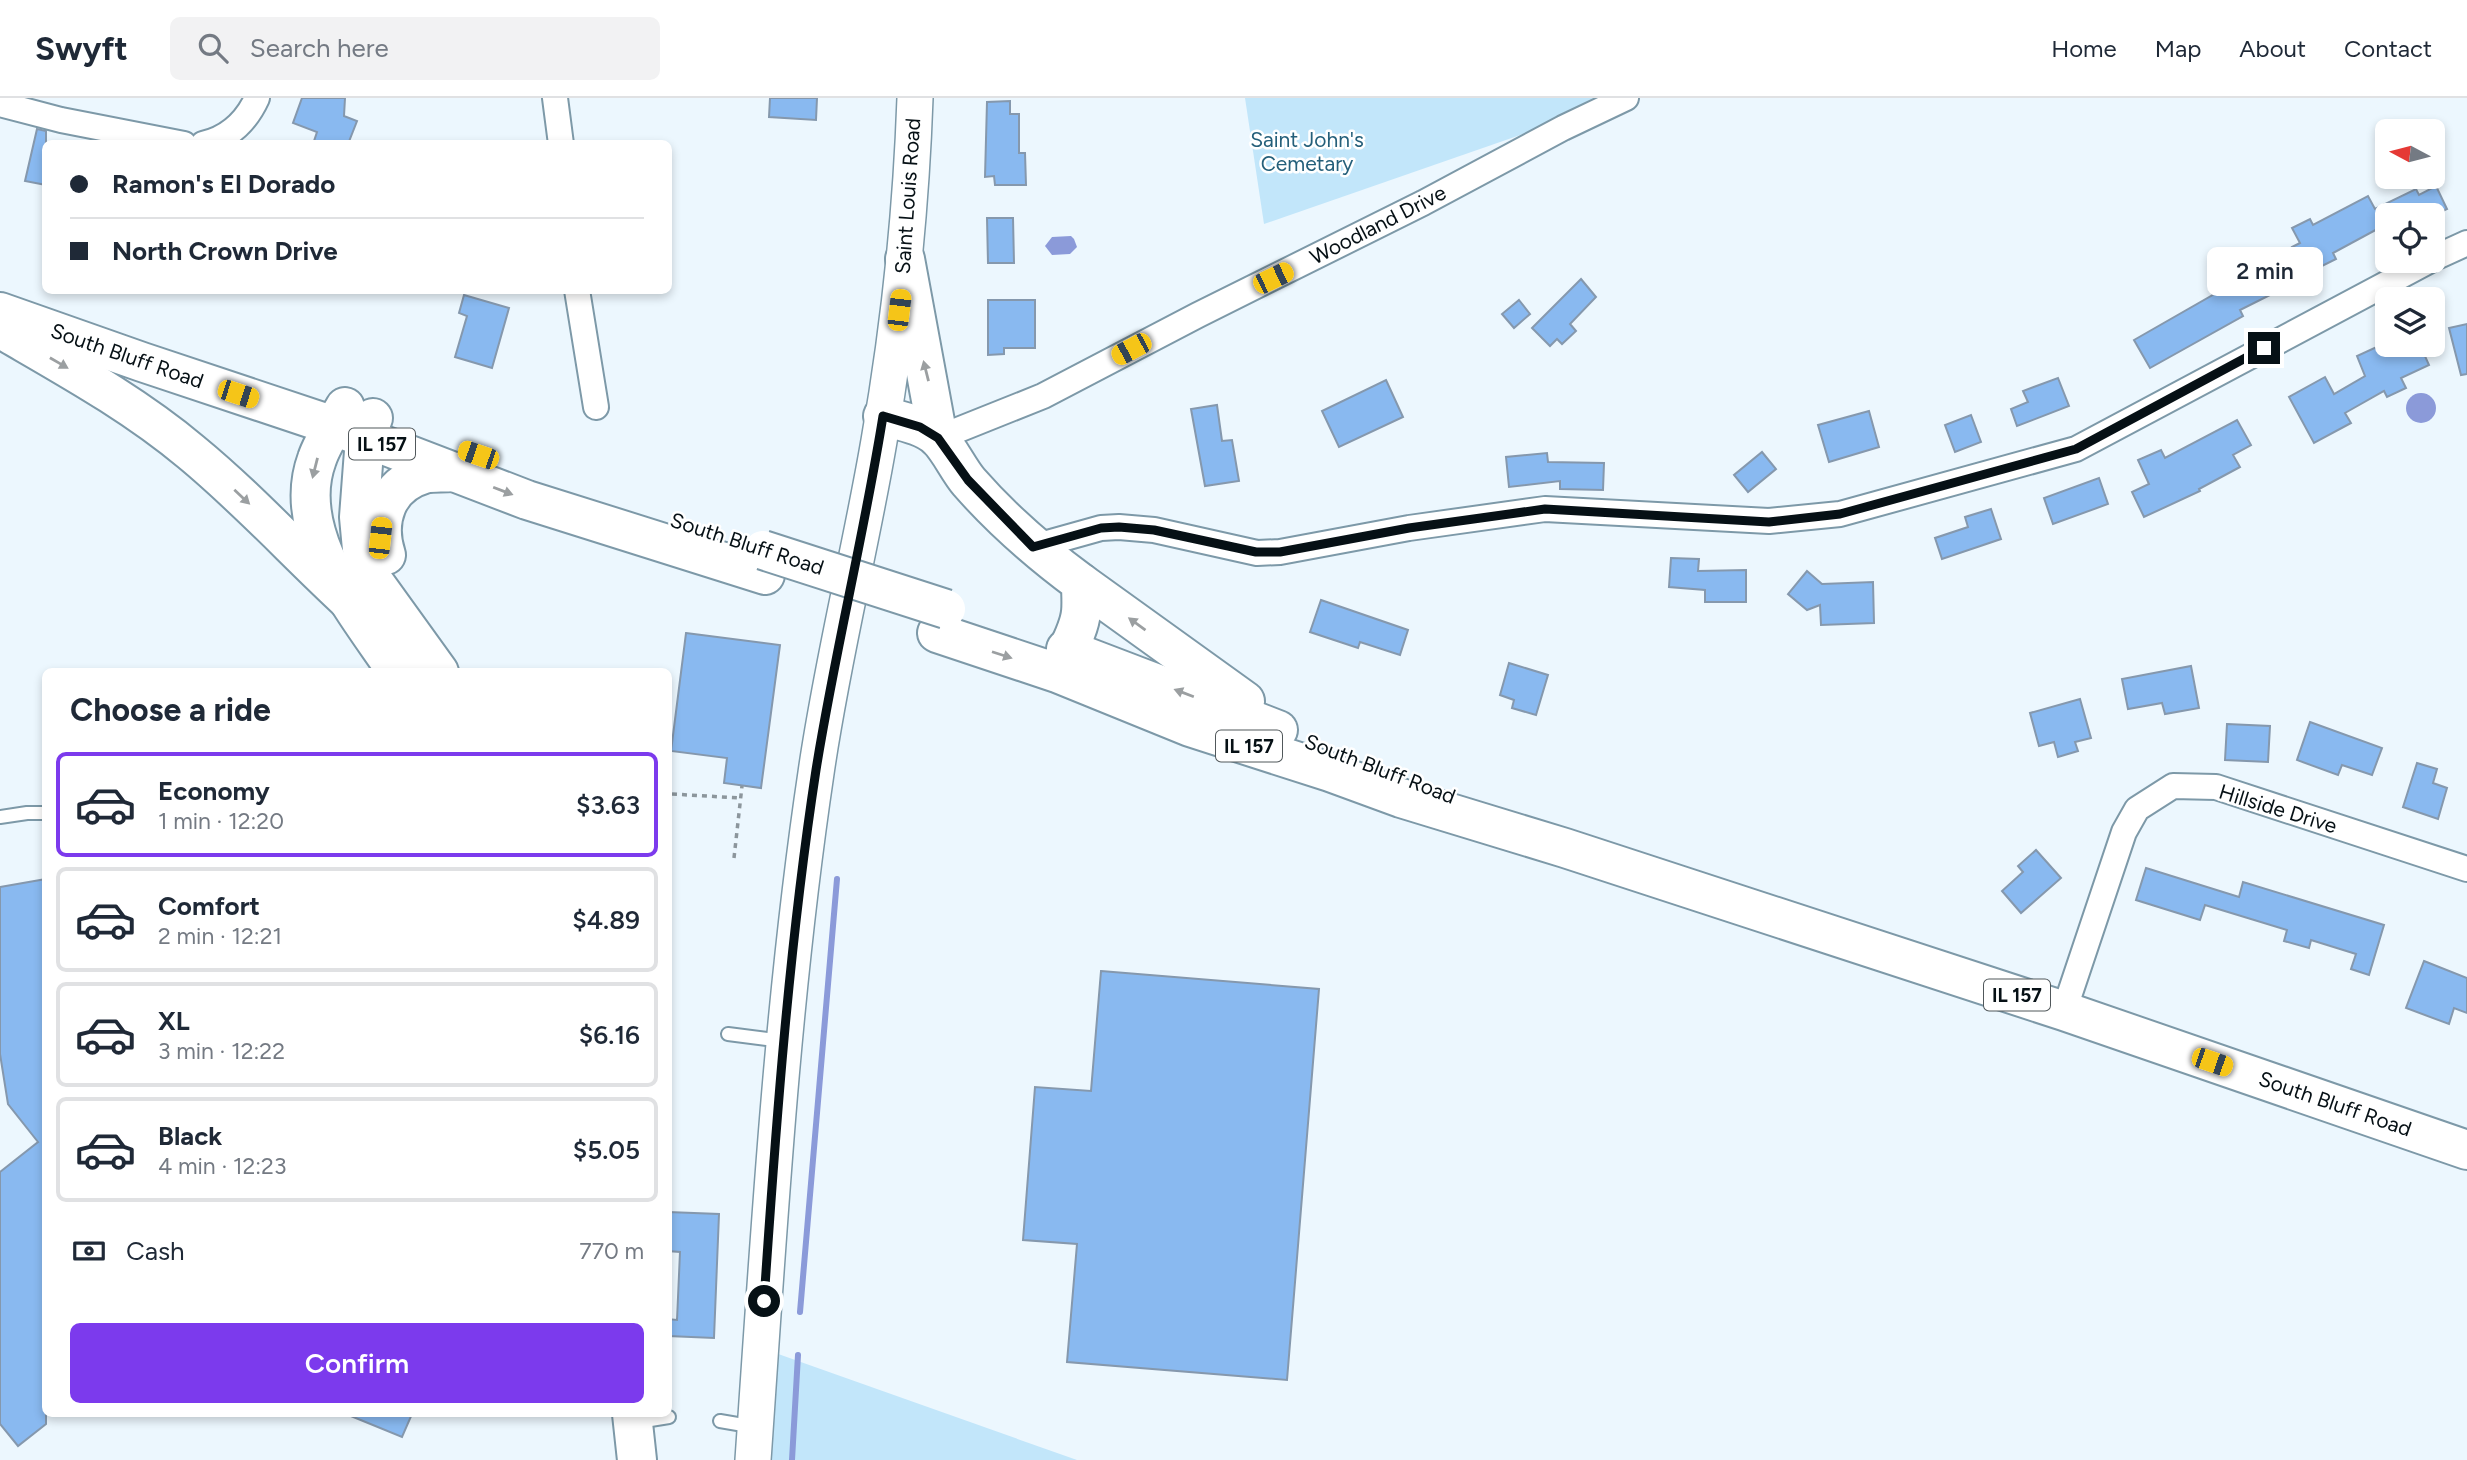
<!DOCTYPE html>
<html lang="en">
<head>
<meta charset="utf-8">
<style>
	body { margin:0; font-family:Figtree,sans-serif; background:#f2f2f3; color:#1f2937; height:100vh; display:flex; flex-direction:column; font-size:26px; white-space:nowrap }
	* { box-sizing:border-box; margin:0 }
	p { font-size:23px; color:#747a83 }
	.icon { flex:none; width:38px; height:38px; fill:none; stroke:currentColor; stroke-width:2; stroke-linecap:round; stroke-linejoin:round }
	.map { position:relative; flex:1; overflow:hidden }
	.drawer { position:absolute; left:42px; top:570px; width:630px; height:749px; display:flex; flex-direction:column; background:#fff; border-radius:10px; box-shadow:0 4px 10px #0003 }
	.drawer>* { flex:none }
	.hud { position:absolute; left:42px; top:42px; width:630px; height:154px; border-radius:10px; box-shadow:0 4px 10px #0003; display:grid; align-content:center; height:154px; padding:0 28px; background:#fff }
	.needle { width:46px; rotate:277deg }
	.buttons { position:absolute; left:2375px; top:21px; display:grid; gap:14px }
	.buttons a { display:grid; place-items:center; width:70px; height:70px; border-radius:10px; background:#fff; box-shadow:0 4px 10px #0003; font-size:35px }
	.end { position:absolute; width:32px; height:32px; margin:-16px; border:9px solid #061015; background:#fff; box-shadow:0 0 0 4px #fff }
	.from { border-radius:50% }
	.bubble { position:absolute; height:49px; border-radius:10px; background:#fff; box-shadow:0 4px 10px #0003; font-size:23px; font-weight:600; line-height:49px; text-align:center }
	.car { position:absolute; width:21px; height:42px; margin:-21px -10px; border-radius:9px; box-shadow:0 0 5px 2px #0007; background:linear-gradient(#f5c518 24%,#345 0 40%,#f5c518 0 76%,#345 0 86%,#f5c518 0) }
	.hud b { display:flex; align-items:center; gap:24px; height:66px; font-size:26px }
	.hud b+b { border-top:2px solid #e0e1e3 }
	.hud i { width:18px; height:18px; background:#1f2937 }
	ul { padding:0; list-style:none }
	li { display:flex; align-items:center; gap:21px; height:105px; margin:0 14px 10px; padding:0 14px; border:4px solid #e0e1e3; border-radius:10px }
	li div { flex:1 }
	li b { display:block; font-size:26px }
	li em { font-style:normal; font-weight:600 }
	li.selected { border-color:#7c3aed }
	li>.icon { width:63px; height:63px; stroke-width:1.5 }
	h2 { padding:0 28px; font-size:32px; line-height:84px }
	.pay { display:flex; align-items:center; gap:18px; height:77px; padding:0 28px; font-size:26px }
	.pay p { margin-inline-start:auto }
	.action { display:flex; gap:14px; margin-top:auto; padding:14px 28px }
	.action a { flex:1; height:80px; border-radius:10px; background:#7c3aed; color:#fff; font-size:28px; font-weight:600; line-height:80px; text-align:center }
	header { display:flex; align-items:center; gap:42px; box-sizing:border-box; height:98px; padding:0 35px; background:#fff; border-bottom:2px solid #e0e1e3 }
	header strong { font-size:33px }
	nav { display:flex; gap:38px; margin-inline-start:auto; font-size:24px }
	.search { width:490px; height:63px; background:#f2f2f3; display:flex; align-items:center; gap:18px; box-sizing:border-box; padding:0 24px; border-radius:10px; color:#747a83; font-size:26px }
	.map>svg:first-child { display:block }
</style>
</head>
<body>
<header>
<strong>Swyft</strong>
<div class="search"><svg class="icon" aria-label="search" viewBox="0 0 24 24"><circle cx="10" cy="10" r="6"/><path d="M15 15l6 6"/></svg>Search here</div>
<nav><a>Home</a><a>Map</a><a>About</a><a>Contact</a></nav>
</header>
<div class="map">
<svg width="2467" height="1362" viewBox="0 0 2467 1362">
	<rect width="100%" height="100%" fill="#ecf7fe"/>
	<g fill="#c2e6fa">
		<polygon points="1245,0 1627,0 1264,126"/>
		<polygon points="761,1250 1077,1362 753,1362"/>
	</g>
	<g fill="#8b9ad9">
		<polygon points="1071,138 1074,141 1077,149 1070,156 1052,157 1045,148 1052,139"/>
		<circle cx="2421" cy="310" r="15"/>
	</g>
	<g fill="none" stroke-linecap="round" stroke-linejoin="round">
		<g stroke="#8b9ad9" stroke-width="6">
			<polyline points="800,1214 837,781"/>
			<polyline points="792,1362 798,1257"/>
		</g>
	</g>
	<g fill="#89b9f0" stroke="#8598ad" stroke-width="2">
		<polygon points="302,0 345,0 344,18 357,23 348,46 313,46 317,34 293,25"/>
		<polygon points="770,0 817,0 816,22 769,19"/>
		<polygon points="1010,3 1010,16 1019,16 1019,55 1025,55 1026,87 995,87 994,78 985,79 987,4"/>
		<polygon points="37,31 46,33 46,87 25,83"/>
		<polygon points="2436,88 2447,111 2434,117 2378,117 2383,128 2333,155 2336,161 2306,176 2292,149 2300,145 2292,130 2310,121 2313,127 2368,98 2375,111 2416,91 2419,97"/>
		<polygon points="987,120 1013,120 1014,165 988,165"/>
		<polygon points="2255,164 2270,197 2240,212 2243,218 2150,270 2134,242 2237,183 2233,175"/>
		<polygon points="1581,181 1596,199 1570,226 1576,233 1562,246 1557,241 1550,248 1532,230"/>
		<polygon points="464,197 509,210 492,270 455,259 467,218 459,215"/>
		<polygon points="988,202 1035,202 1035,250 1004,250 1004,256 988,257"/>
		<polygon points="1519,202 1530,216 1514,230 1502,216"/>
		<polygon points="2467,226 2467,276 2461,277 2449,230"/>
		<polygon points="2381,247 2420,247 2429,267 2401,280 2406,290 2387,299 2384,293 2345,315 2351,325 2314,345 2289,299 2325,279 2334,296 2365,278 2357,258"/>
		<polygon points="2058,280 2069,308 2017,328 2011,311 2028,304 2023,293"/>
		<polygon points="1386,282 1403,319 1339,349 1322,313"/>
		<polygon points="1217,307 1222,343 1232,342 1239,383 1205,388 1191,311"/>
		<polygon points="1869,313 1879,349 1829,364 1818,327"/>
		<polygon points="1971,317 1981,344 1955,354 1945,327"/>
		<polygon points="2237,322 2251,347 2233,357 2240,369 2199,391 2200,393 2144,419 2132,394 2149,386 2138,362 2161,352 2165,360"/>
		<polygon points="1762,354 1776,371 1748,394 1734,377"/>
		<polygon points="1547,355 1548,364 1604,365 1603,392 1560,391 1560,383 1509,389 1506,359"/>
		<polygon points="2099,380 2108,406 2053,426 2044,400"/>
		<polygon points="1991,411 2001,441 1942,461 1935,440 1968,429 1965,419"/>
		<polygon points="1671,460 1699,461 1698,473 1746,472 1746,504 1705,504 1705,492 1669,489"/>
		<polygon points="1807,473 1822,486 1873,484 1874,525 1821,527 1820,507 1807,512 1788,496"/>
		<polygon points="1321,502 1408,532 1400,557 1360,544 1358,550 1310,534"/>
		<polygon points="686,535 780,547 761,690 724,685 727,660 671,653"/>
		<polygon points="1509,565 1548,577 1536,617 1512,610 1514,602 1500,597"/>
		<polygon points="2191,568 2199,610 2165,616 2162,605 2128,611 2122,581"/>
		<polygon points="2080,601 2091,640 2075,644 2078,653 2058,659 2054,644 2039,648 2030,615"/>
		<polygon points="2310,624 2382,650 2372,677 2342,667 2338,677 2297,662"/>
		<polygon points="2227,626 2270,628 2268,664 2225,662"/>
		<polygon points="2417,665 2437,671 2433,685 2447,690 2438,721 2403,709"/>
		<polygon points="2036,752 2061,780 2021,815 2002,793 2023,774 2018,768"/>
		<polygon points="2146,770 2239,799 2243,784 2384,827 2369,877 2351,871 2356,856 2311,842 2309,850 2284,843 2287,832 2205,807 2200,822 2136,802"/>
		<polygon points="46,781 46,1326 18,1348 0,1326 0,1074 38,1044 8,1006 0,956 0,789"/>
		<polygon points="2424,863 2467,880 2467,915 2454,910 2449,926 2406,910"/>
		<polygon points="1101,873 1319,891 1287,1282 1067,1264 1077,1146 1023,1142 1035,989 1091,993"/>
		<polygon points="668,1114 719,1116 714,1240 668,1238 668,1221 677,1222 680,1154 668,1153"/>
		<polygon points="346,1316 412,1316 402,1339"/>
	</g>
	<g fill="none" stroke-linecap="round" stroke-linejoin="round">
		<g stroke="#7d99a8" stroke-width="16">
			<g id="lane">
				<polyline points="0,719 27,715 46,715"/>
				<polyline points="728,936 783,943"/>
				<polyline points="720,1323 755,1329"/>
				<polyline points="638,1324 669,1319"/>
			</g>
		</g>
		<g stroke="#7d99a8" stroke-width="28">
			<g id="street">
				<polyline points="555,0 561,46"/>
				<polyline points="0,6 61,22 184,46"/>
				<path d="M203,46c26,-6 43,-22 54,-46"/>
				<polyline points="2432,161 2467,145"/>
				<polyline points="577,192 596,309"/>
				<polyline points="938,340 1043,298 1198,217 1423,105 1563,30 1626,0"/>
				<polyline points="1033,449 1101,430 1119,429 1154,432 1257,455 1280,454 1409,430 1545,411 1769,423 1840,416 2076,351 2429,163"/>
				<polyline points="2064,913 2124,734 2137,711 2173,688 2216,689 2467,771"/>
			</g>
		</g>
		<g stroke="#7d99a8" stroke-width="38">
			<path id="secondary" d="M753,1362c16,-230 29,-459 63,-687 16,-112 44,-221 63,-332 20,-114 32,-228 36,-343"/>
		</g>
		<g stroke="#7d99a8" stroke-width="42">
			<g id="primary">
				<polyline points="905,161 938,340"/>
				<polyline points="0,214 142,264 334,328 527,402 765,477"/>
				<path d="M8,235c62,36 127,72 183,119 56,46 105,100 158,149"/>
				<path d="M345,309c-9,16 -22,34 -28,52 -28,75 41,154 80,213"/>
				<path d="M883,318c18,5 41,9 55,22 12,12 20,31 31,44 35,40 70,70 112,101 0,10 1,20 0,29 -2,21 -16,40 -23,59"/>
				<polyline points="373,320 365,340 359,419 363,462 372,481 439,574"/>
				<path d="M386,457c-11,-34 0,-70 38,-81 8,-2 19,-1 28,-2"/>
				<polyline points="1081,485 1245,603"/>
				<polyline points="937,535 1057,575 1190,629 1330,674 1401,700 1565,750 2064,913 2467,1052"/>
				<polyline points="1066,551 1278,632"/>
				<polyline points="632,1316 637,1362"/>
			</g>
		</g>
		<g stroke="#8c969c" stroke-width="3.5" stroke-dasharray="5 5" stroke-linecap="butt">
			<polyline points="672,696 740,700"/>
			<polyline points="734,760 742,688"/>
		</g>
		<use href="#lane" stroke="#fff" stroke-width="12"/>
		<use href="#street" stroke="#fff" stroke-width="24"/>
		<use href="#secondary" stroke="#fff" stroke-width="35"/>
		<use href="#primary" stroke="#fff" stroke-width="38"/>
		<g stroke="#7d99a8" stroke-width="42" stroke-linecap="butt">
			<polyline id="primary-bridge" points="763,452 946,511"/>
		</g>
		<use href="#primary-bridge" stroke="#fff" stroke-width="38"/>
	</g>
	<defs><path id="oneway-solid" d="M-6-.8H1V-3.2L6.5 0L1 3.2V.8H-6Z" transform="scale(1.75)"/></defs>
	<g fill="#9b9fa1">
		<use href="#oneway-solid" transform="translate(59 265) rotate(30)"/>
		<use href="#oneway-solid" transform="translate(926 273) rotate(-104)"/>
		<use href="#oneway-solid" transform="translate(315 370) rotate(104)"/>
		<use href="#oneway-solid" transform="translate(503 393) rotate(21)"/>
		<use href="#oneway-solid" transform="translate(242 399) rotate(43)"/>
		<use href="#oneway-solid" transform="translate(1137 526) rotate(-144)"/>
		<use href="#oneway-solid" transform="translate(1002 557) rotate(18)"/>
		<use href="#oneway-solid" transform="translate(1184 595) rotate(-159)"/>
	</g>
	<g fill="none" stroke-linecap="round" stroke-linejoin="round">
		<path stroke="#061015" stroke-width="9" d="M764,1203c12,-178 25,-355 52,-531 19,-119 48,-235 67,-354l37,11 18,11 30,42 65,67 68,-19 18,-1 35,3 102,22h24l129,-24 136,-19 224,13 71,-8 236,-65 188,-101"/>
	</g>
	<g text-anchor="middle" stroke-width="5" stroke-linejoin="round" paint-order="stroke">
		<g fill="#fff" stroke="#51585b" stroke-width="2">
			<rect x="349" y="330.5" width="66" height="31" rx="5"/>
			<rect x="1216" y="632.5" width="66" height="31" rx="5"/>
			<rect x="1984" y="881.5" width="66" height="31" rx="5"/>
		</g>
		<g font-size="19" font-weight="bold" fill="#061015">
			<text x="382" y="353">IL 157</text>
			<text x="1249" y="655">IL 157</text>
			<text x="2017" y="904">IL 157</text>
		</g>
		<g font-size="21" fill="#245f7a" stroke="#fff">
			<text x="1307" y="49">Saint John's<tspan x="1307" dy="24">Cemetary</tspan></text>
		</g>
		<g font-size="21" fill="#061015" stroke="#fff">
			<text transform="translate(908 98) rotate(-86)" y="7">Saint Louis Road</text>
			<text transform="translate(1378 127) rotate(-27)" y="7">Woodland Drive</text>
			<text transform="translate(127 258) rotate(19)" y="7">South Bluff Road</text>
			<text transform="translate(747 446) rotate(18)" y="7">South Bluff Road</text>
			<text transform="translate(1380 671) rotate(21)" y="7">South Bluff Road</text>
			<text transform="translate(2278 711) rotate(17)" y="7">Hillside Drive</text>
			<text transform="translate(2335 1006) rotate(19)" y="7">South Bluff Road</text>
		</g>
	</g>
</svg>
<div class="buttons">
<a><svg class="needle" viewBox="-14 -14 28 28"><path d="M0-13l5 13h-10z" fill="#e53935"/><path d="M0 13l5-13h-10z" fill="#747a83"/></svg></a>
<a><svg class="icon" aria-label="locate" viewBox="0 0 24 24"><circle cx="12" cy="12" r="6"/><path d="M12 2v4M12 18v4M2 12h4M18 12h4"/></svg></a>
<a><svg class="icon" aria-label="layers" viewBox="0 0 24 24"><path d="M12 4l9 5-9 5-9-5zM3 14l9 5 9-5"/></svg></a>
</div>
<i class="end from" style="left:764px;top:1203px"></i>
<i class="end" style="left:2264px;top:250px"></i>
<div class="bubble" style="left:2207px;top:149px;width:116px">2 min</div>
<i class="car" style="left:1273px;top:180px;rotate:64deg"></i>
<i class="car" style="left:899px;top:212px;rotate:7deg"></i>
<i class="car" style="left:1131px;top:251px;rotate:242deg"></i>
<i class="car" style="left:238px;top:296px;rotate:108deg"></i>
<i class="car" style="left:478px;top:357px;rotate:289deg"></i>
<i class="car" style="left:380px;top:440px;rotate:6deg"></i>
<i class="car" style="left:2212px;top:964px;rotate:109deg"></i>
<div class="hud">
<b><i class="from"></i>Ramon's El Dorado</b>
<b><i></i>North Crown Drive</b>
</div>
<section class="drawer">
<h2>Choose a ride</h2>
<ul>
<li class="selected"><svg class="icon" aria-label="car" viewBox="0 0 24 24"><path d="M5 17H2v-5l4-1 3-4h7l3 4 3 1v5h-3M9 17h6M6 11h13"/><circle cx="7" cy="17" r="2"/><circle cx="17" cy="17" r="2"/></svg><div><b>Economy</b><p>1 min · 12:20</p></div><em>$3.63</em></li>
<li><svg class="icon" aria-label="car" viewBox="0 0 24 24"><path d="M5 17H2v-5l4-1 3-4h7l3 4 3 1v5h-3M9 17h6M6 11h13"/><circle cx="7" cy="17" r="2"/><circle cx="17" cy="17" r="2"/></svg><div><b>Comfort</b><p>2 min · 12:21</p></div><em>$4.89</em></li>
<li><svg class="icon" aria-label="car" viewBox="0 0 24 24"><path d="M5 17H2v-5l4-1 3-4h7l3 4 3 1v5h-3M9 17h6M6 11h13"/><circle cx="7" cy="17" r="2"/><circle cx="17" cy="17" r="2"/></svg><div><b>XL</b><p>3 min · 12:22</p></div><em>$6.16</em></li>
<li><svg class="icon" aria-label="car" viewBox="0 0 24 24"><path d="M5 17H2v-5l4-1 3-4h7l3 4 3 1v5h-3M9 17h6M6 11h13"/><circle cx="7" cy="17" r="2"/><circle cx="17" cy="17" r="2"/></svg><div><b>Black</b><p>4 min · 12:23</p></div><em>$5.05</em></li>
</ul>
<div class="pay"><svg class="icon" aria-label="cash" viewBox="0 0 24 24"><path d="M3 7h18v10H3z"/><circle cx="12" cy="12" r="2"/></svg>Cash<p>770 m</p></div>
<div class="action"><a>Confirm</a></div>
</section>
</div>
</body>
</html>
